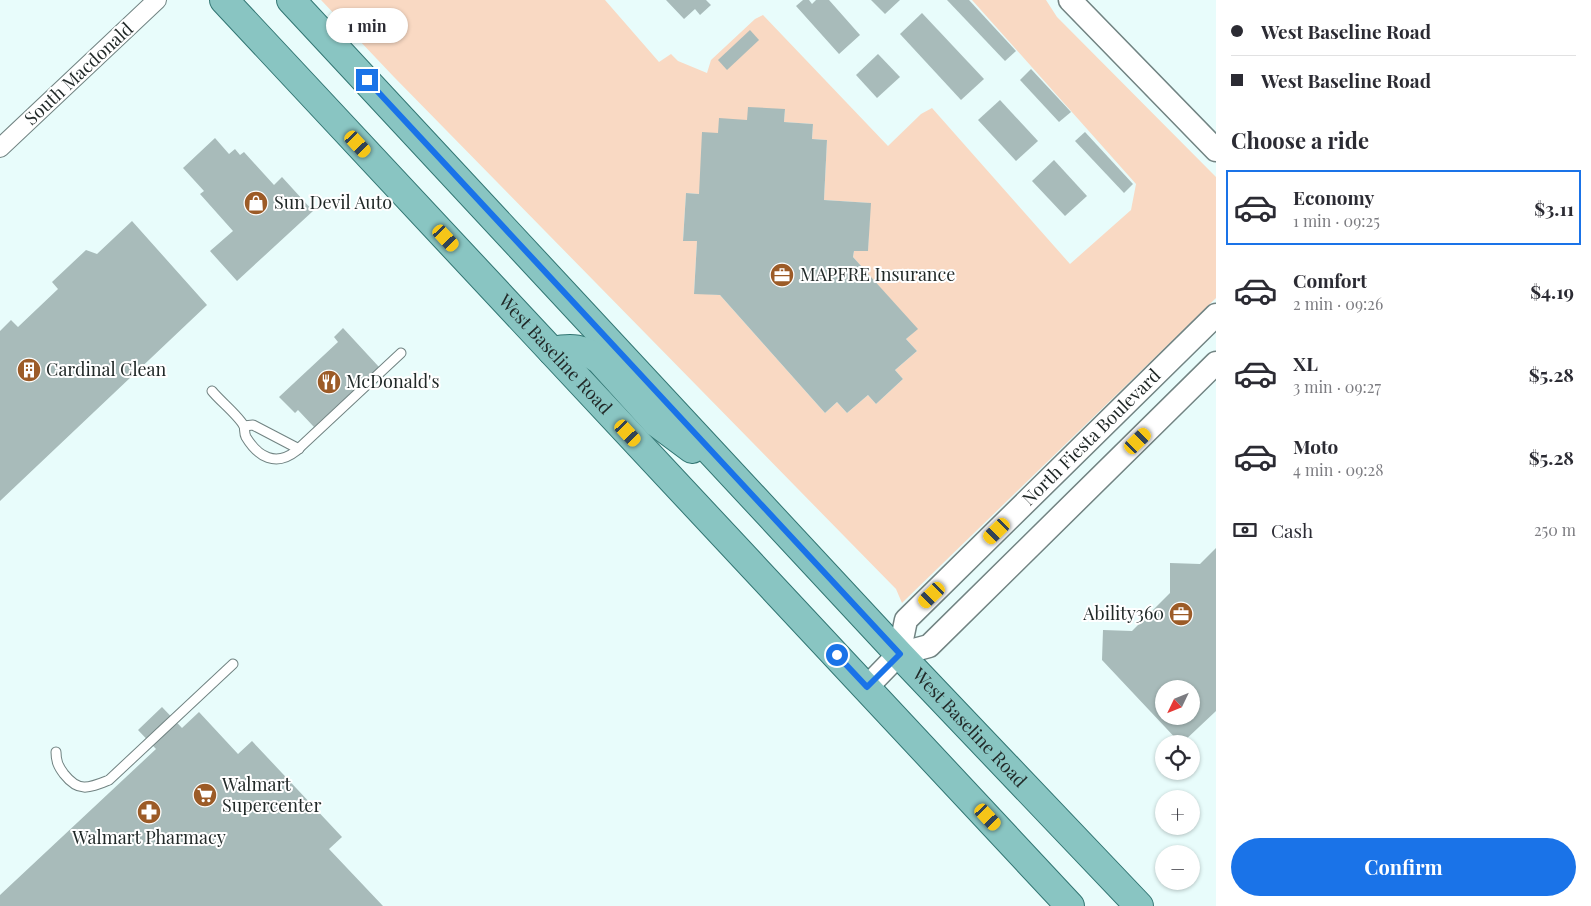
<!DOCTYPE html>
<html lang="en">
<head>
<meta charset="utf-8">
<style>
	body { margin:0; font-family:"Playfair Display",serif; background:#f2f2f3; color:#2b2b33; height:100vh; display:flex; flex-direction:column; font-size:19px; white-space:nowrap }
	* { box-sizing:border-box; margin:0 }
	p { font-size:16px; color:#7c7c81 }
	.icon { flex:none; width:28px; height:28px; fill:none; stroke:currentColor; stroke-width:2; stroke-linecap:round; stroke-linejoin:round }
	.map { position:relative; flex:1; overflow:hidden }
	.drawer { display:flex; flex-direction:column; background:#fff; width:375px }
	.drawer>* { flex:none }
	.hud { display:grid; align-content:center; height:110px; padding:0 15px; background:#fff }
	.needle { width:32px; rotate:227deg }
	.controls { position:absolute; left:1155px; top:680px; display:grid; gap:10px }
	.controls a { display:grid; place-items:center; width:45px; height:45px; border-radius:50%; background:#fff; box-shadow:0 1px 4px #0004; font-size:25px }
	.end { position:absolute; width:22px; height:22px; margin:-11px; border:6px solid #1a73e8; background:#fff; box-shadow:0 0 0 2px #fff }
	.from { border-radius:50% }
	.bubble { position:absolute; height:35px; border-radius:18px; background:#fff; box-shadow:0 1px 4px #0004; font-size:16px; font-weight:700; line-height:35px; text-align:center }
	.car { position:absolute; width:15px; height:30px; margin:-15px -8px; border-radius:6px; box-shadow:0 0 4px 1px #0007; background:linear-gradient(#f5c518 24%,#345 0 40%,#f5c518 0 76%,#345 0 86%,#f5c518 0) }
	.hud b { display:flex; align-items:center; gap:18px; height:48px; font-size:19px }
	.hud b+b { border-top:1px solid #e1e1e2 }
	.hud i { width:12px; height:12px; background:#2b2b33 }
	ul { padding:0; list-style:none }
	li { display:flex; align-items:center; gap:15px; height:75px; margin:0 10px 8px; padding:0 5px; border:2px solid transparent; border-radius:0px }
	li div { flex:1 }
	li b { display:block; font-size:19px }
	li em { font-style:normal; font-weight:700 }
	li.current { border-color:#1a73e8 }
	li>.icon { width:45px; height:45px; stroke-width:1.5 }
	h2 { padding:0 15px; font-size:22px; line-height:60px }
	.pay { display:flex; align-items:center; gap:12px; height:55px; padding:0 15px; font-size:19px }
	.pay p { margin-inline-start:auto }
	.button { display:flex; gap:10px; margin-top:auto; padding:10px 15px }
	.button a { flex:1; height:58px; border-radius:30px; background:#1a73e8; color:#fff; font-size:20px; font-weight:700; line-height:58px; text-align:center }
	main { display:flex; flex:1; min-height:0 }
	.map>svg:first-child { display:block }
</style>
</head>
<body>
<main>
<div class="map">
<svg width="1216" height="906" viewBox="0 0 1216 906">
	<rect width="100%" height="100%" fill="#e8fcfb"/>
	<path fill="#f9d9c3" fill-rule="evenodd" d="M321,0h284l54,62 12,-8 7,7 29,12 4,-13 44,-41 8,-4 125,131 33,-32 11,-6 138,156 61,-54 5,-26 -164,-184h74l11,17 159,160v121l-314,305 -6,-14 -502,-512zM785,109l-1,13 29,2 -1,15 15,1 -3,60 46,3 -2,48h-14l-1,6 64,72 -11,10 11,12 -22,19 8,9 -27,25 -8,-9 -21,18 -10,-11 -12,11 -105,-118 -26,-2 3,-52 -14,-1 3,-47 13,1 19,-61 29,-13z"/>
	<g fill="#a8bbba" fill-rule="evenodd">
		<polygon points="666,0 706,0 711,5 700,15 695,9 684,19"/>
		<polygon points="803,0 809,0 812,4 816,0 829,0 860,35 839,54 796,6"/>
		<polygon points="871,0 900,0 885,14"/>
		<polygon points="947,0 969,0 1016,51 1005,61"/>
		<polygon points="922,13 984,79 961,100 900,34"/>
		<polygon points="750,30 759,40 727,70 718,60"/>
		<polygon points="878,54 900,77 877,98 856,75"/>
		<polygon points="1031,69 1071,112 1059,122 1020,80"/>
		<polygon points="1000,100 1038,141 1016,161 978,120"/>
		<polygon points="748,107 785,109 784,122 813,124 812,139 827,140 824,200 871,203 868,251 854,251 853,257 918,329 906,339 917,351 895,370 903,379 876,404 868,395 847,413 837,402 825,413 720,295 694,294 697,241 683,241 686,193 699,194 702,132 718,133 719,118 747,120"/>
		<polygon points="1085,132 1133,184 1124,193 1075,141"/>
		<polygon points="215,138 229,154 235,149 240,155 244,152 274,185 282,177 313,211 237,281 210,251 233,231 200,194 204,191 183,168"/>
		<polygon points="1054,160 1087,196 1065,216 1032,181"/>
		<polygon points="132,221 207,305 0,501 0,331 11,320 18,327 58,289 52,282 86,250 97,254"/>
		<polygon points="343,328 379,367 314,427 298,410 295,413 279,397 338,342 334,337"/>
		<path d="M1216,548v163l-35,33 -79,-84 1,-30 29,1 38,-38v-30l30,1zM1164,689h27v27h-27z"/>
		<polygon points="162,707 182,728 199,712 238,754 252,741 342,837 329,849 383,906 0,906 0,895 156,749 138,730"/>
	</g>
	<g fill="none" stroke-linecap="round" stroke-linejoin="round">
		<g stroke="#718382" stroke-width="11">
			<g id="service">
				<path d="M212,391c8,10 26,24 32,35 1,3 0,7 2,11 12,20 30,30 50,14l105,-98"/>
				<polyline points="244,426 253,425 299,449"/>
				<path d="M56,752c0,9 2,14 8,22 15,19 25,14 45,6l124,-116"/>
			</g>
		</g>
		<g stroke="#718382" stroke-width="20">
			<polyline id="minor" points="0,148 157,0"/>
		</g>
		<g stroke="#718382" stroke-width="25">
			<g id="tertiary">
				<polyline points="1070,0 1216,150"/>
				<path id="s1" d="M899,654l7,-34 310,-305"/>
				<polyline points="867,687 899,654 929,646 1216,363"/>
			</g>
		</g>
		<g stroke="#317572" stroke-width="30">
			<g id="primary">
				<path id="s2" d="M224,0l846,906"/>
				<path id="s3" d="M291,0l608,654 240,252"/>
				<path d="M552,351c20,-4 31,-3 48,9l57,63 35,26"/>
			</g>
		</g>
		<use href="#service" stroke="#fff" stroke-width="9"/>
		<use href="#minor" stroke="#fff" stroke-width="18"/>
		<use href="#tertiary" stroke="#fff" stroke-width="22"/>
		<use href="#primary" stroke="#89c5c2" stroke-width="28"/>
	</g>
	<g fill="none" stroke-linecap="round" stroke-linejoin="round">
		<polyline stroke="#1a73e8" stroke-width="6" points="367,80 900,654 867,687 837,655"/>
	</g>
	<defs>
		<g id="shop-disc" transform="scale(1.25)"><circle r="9.5" fill="#9c5b27" stroke="#fff"/><path d="M-5-2.5h2.3a2.7 3.5 0 0 1 5.4 0H5L5.5 6h-11ZM-1.5-2.5h3a1.5 2.3 0 0 0-3 0Z" fill="#fff"/></g>
		<g id="office-disc" transform="scale(1.25)"><circle r="9.5" fill="#9c5b27" stroke="#fff"/><path d="M-6-3h4V-5.5h4V-3h4V5H-6ZM-1-4.5V-3h2v-1.5ZM-6 0V1H6V0Z" fill="#fff"/></g>
		<g id="building-disc" transform="scale(1.25)"><circle r="9.5" fill="#9c5b27" stroke="#fff"/><path d="M-4-6H4V6H1V3H-1V6H-4ZM-2.5-4.3h1.7v1.8h-1.7ZM.8-4.3h1.7v1.8H.8ZM-2.5-1h1.7V.8h-1.7ZM.8-1h1.7V.8H.8Z" fill="#fff"/></g>
		<g id="restaurant-disc" transform="scale(1.25)"><circle r="9.5" fill="#9c5b27" stroke="#fff"/><path d="M-5-6h1v4h1v-4h1v4h1v-4h1v5L-1.5 .5V6h-2V.5L-5-1ZM5-6V6H3V1.5H1.5Q1.5-4 5-6Z" fill="#fff"/></g>
		<g id="supermarket-disc" transform="scale(1.25)"><circle r="9.5" fill="#9c5b27" stroke="#fff"/><path d="M-6-5.5h2.5l.6 2H6L4.5 2H-2.5L-4.4-4H-6ZM-1.5 3.2a1.3 1.3 0 1 0 .1 0ZM3 3.2a1.3 1.3 0 1 0 .1 0Z" fill="#fff"/></g>
		<g id="pharmacy-disc" transform="scale(1.25)"><circle r="9.5" fill="#9c5b27" stroke="#fff"/><path d="M-2-6h4v4h4v4h-4v4h-4v-4h-4v-4h4Z" fill="#fff"/></g>
	</defs>
	<g fill-rule="evenodd">
		<use href="#shop-disc" x="256" y="203"/>
		<use href="#office-disc" x="782" y="275"/>
		<use href="#building-disc" x="29" y="370"/>
		<use href="#restaurant-disc" x="329" y="382"/>
		<use href="#office-disc" x="1181" y="614"/>
		<use href="#supermarket-disc" x="205" y="795"/>
		<use href="#pharmacy-disc" x="149" y="812"/>
	</g>
	<g text-anchor="middle" stroke-width="4" stroke-linejoin="round" paint-order="stroke">
		<g font-size="18" fill="#212928" stroke="#fff">
			<text transform="translate(79 74) rotate(-43)" y="6">South Macdonald</text>
			<text dy="6" stroke="none"><textPath href="#s2" startOffset="485">West Baseline Road</textPath></text>
			<text dy="6" stroke="none"><textPath href="#s1" startOffset="295">North Fiesta Boulevard</textPath></text>
			<text dy="6" stroke="none"><textPath href="#s3" startOffset="995">West Baseline Road</textPath></text>
		</g>
		<g font-size="18" fill="#212928" stroke="#fff" text-anchor="start">
			<text x="274" y="209">Sun Devil Auto</text>
			<text x="800" y="281">MAPFRE Insurance</text>
			<text x="46" y="376">Cardinal Clean</text>
			<text x="346" y="388">McDonald's</text>
			<text x="1164" y="620" text-anchor="end">Ability360</text>
			<text x="222" y="791">Walmart<tspan x="222" dy="21">Supercenter</tspan></text>
			<text x="149" y="844" text-anchor="middle">Walmart Pharmacy</text>
		</g>
	</g>
</svg>
<div class="controls">
<a><svg class="needle" viewBox="-14 -14 28 28"><path d="M0-13l5 13h-10z" fill="#e53935"/><path d="M0 13l5-13h-10z" fill="#7c7c81"/></svg></a>
<a><svg class="icon" aria-label="locate" viewBox="0 0 24 24"><circle cx="12" cy="12" r="6"/><path d="M12 2v4M12 18v4M2 12h4M18 12h4"/></svg></a>
<a>+</a>
<a>−</a>
</div>
<i class="end from" style="left:837px;top:655px"></i>
<i class="end" style="left:367px;top:80px"></i>
<div class="bubble" style="left:326px;top:8px;width:82px">1 min</div>
<i class="car" style="left:358px;top:144px;rotate:137deg"></i>
<i class="car" style="left:446px;top:238px;rotate:137deg"></i>
<i class="car" style="left:628px;top:433px;rotate:137deg"></i>
<i class="car" style="left:1138px;top:441px;rotate:46deg"></i>
<i class="car" style="left:997px;top:531px;rotate:226deg"></i>
<i class="car" style="left:932px;top:595px;rotate:226deg"></i>
<i class="car" style="left:988px;top:817px;rotate:137deg"></i>
</div>
<section class="drawer">
<div class="hud">
<b><i class="from"></i>West Baseline Road</b>
<b><i></i>West Baseline Road</b>
</div>
<h2>Choose a ride</h2>
<ul>
<li class="current"><svg class="icon" aria-label="car" viewBox="0 0 24 24"><path d="M5 17H2v-5l4-1 3-4h7l3 4 3 1v5h-3M9 17h6M6 11h13"/><circle cx="7" cy="17" r="2"/><circle cx="17" cy="17" r="2"/></svg><div><b>Economy</b><p>1 min · 09:25</p></div><em>$3.11</em></li>
<li><svg class="icon" aria-label="car" viewBox="0 0 24 24"><path d="M5 17H2v-5l4-1 3-4h7l3 4 3 1v5h-3M9 17h6M6 11h13"/><circle cx="7" cy="17" r="2"/><circle cx="17" cy="17" r="2"/></svg><div><b>Comfort</b><p>2 min · 09:26</p></div><em>$4.19</em></li>
<li><svg class="icon" aria-label="car" viewBox="0 0 24 24"><path d="M5 17H2v-5l4-1 3-4h7l3 4 3 1v5h-3M9 17h6M6 11h13"/><circle cx="7" cy="17" r="2"/><circle cx="17" cy="17" r="2"/></svg><div><b>XL</b><p>3 min · 09:27</p></div><em>$5.28</em></li>
<li><svg class="icon" aria-label="car" viewBox="0 0 24 24"><path d="M5 17H2v-5l4-1 3-4h7l3 4 3 1v5h-3M9 17h6M6 11h13"/><circle cx="7" cy="17" r="2"/><circle cx="17" cy="17" r="2"/></svg><div><b>Moto</b><p>4 min · 09:28</p></div><em>$5.28</em></li>
</ul>
<div class="pay"><svg class="icon" aria-label="cash" viewBox="0 0 24 24"><path d="M3 7h18v10H3z"/><circle cx="12" cy="12" r="2"/></svg>Cash<p>250 m</p></div>
<div class="button"><a>Confirm</a></div>
</section>
</main>
</body>
</html>
